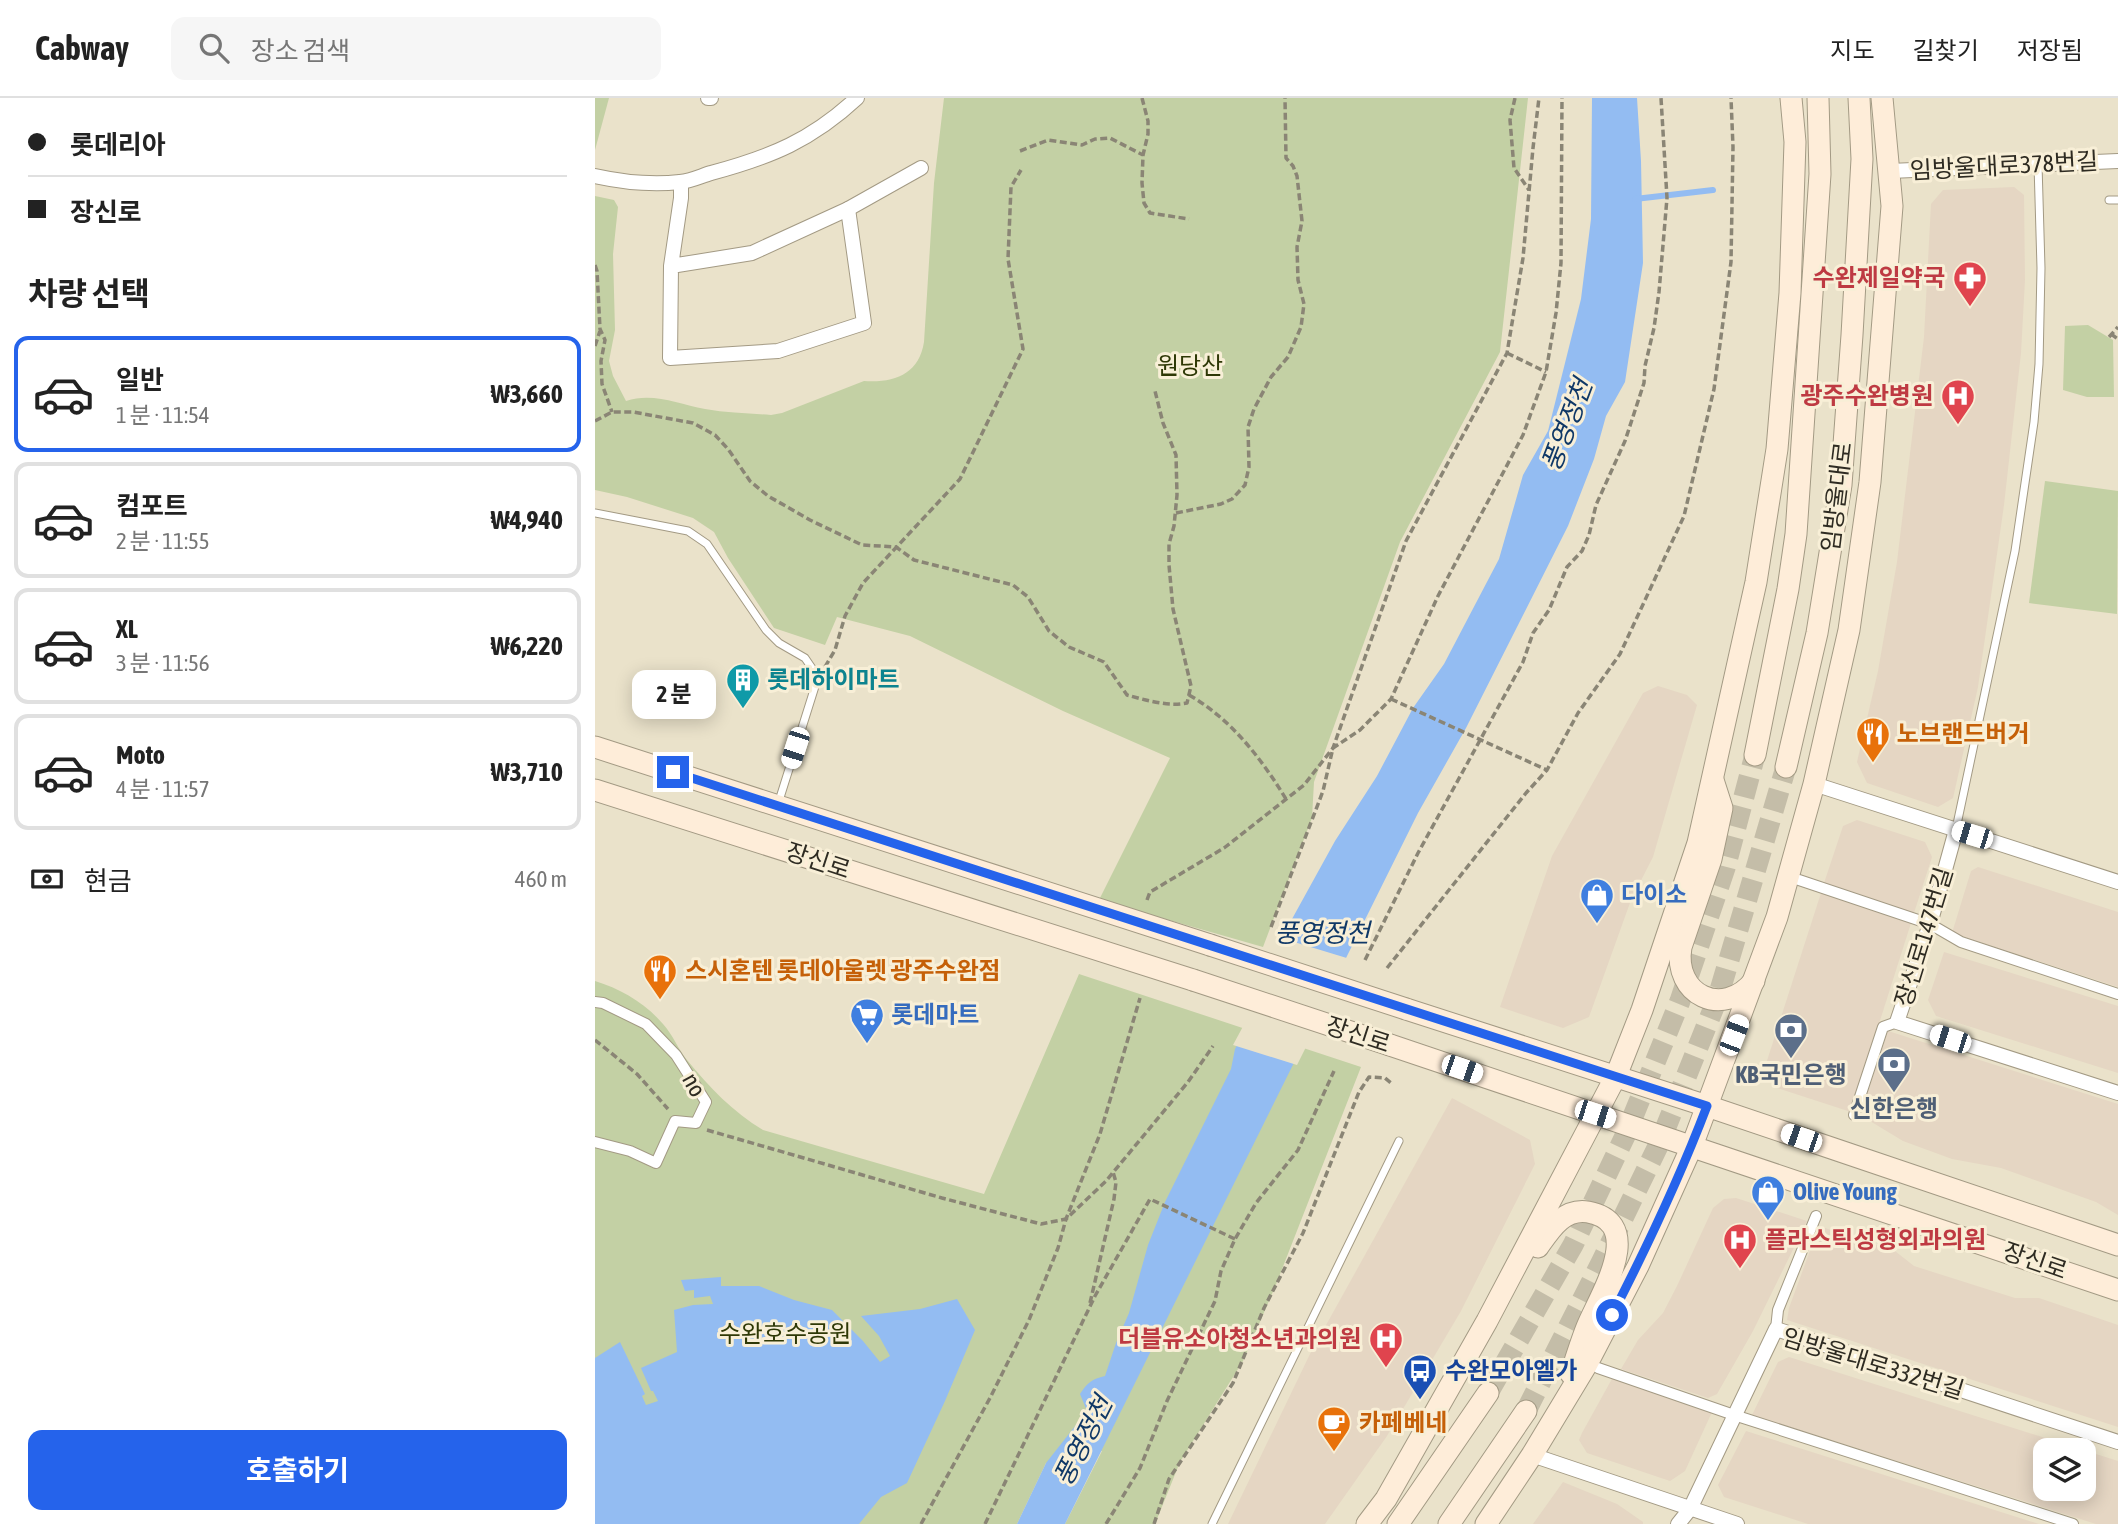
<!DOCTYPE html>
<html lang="ko">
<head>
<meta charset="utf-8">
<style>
	body { margin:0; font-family:"Asap Condensed","Noto Sans KR",sans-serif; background:#f6f6f6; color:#222; height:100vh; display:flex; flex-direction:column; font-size:26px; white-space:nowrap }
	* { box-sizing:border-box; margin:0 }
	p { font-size:23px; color:#767676 }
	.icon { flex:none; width:38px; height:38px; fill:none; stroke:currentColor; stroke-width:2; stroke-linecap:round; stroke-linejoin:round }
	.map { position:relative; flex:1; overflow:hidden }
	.details { display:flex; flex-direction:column; background:#fff; width:595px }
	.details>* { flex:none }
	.banner { display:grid; align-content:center; height:154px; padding:0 28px; background:#fff }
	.fabs { position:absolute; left:1438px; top:1340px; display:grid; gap:14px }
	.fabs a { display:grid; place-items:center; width:63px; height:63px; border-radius:14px; background:#fff; box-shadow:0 4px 18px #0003; font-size:35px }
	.end { position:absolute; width:32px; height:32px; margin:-16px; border:9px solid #2563eb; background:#fff; box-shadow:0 0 0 4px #fff }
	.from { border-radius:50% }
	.bubble { position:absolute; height:49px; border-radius:14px; background:#fff; box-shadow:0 4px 18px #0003; font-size:23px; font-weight:700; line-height:49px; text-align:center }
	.car { position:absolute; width:21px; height:42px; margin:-21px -10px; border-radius:9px; box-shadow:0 0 5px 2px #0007; background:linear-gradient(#fff 24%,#345 0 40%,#fff 0 76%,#345 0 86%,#fff 0) }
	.banner b { display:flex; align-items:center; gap:24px; height:66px; font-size:26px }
	.banner b+b { border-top:2px solid #e0e0e0 }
	.banner i { width:18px; height:18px; background:#222 }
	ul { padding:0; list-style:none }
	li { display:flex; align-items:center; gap:21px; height:116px; margin:0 14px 10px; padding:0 14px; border:4px solid #e0e0e0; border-radius:14px }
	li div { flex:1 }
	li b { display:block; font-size:26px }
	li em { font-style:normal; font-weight:700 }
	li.selected { border-color:#2563eb }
	li>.icon { width:63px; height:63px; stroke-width:1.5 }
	h2 { padding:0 28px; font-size:32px; line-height:84px }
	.pay { display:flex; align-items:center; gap:18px; height:77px; padding:0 28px; font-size:26px }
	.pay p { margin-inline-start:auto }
	.cta { display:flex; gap:14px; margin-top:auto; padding:14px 28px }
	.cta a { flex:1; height:80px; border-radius:14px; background:#2563eb; color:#fff; font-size:28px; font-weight:700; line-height:80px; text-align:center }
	header { display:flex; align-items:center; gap:42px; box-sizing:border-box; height:98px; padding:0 35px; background:#fff; border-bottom:2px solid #e0e0e0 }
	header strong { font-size:33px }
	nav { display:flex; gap:38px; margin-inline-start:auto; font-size:24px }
	.search { width:490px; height:63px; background:#f6f6f6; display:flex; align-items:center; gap:18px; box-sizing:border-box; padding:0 24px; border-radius:14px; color:#767676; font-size:26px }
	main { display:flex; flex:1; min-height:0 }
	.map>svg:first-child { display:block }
</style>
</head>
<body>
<header>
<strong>Cabway</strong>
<div class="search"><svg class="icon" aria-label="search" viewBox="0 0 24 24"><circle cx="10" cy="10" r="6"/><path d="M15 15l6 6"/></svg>장소 검색</div>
<nav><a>지도</a><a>길찾기</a><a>저장됨</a></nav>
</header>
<main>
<section class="details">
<div class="banner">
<b><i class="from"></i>롯데리아</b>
<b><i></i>장신로</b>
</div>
<h2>차량 선택</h2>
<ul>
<li class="selected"><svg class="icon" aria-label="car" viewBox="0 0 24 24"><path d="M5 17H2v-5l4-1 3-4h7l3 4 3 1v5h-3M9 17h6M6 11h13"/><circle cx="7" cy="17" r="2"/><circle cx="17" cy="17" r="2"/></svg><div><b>일반</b><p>1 분 · 11:54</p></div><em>₩3,660</em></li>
<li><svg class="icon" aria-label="car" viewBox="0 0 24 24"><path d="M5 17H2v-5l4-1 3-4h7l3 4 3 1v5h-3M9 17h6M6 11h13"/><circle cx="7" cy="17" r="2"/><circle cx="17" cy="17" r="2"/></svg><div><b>컴포트</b><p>2 분 · 11:55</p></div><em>₩4,940</em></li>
<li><svg class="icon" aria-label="car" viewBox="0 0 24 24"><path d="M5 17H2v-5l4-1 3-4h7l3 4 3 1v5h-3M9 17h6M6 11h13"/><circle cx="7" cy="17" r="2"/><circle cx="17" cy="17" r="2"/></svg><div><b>XL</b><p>3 분 · 11:56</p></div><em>₩6,220</em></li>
<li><svg class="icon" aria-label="car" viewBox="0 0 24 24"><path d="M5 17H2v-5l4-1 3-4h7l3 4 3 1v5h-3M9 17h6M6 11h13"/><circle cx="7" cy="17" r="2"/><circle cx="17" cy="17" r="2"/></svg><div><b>Moto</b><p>4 분 · 11:57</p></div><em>₩3,710</em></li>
</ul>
<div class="pay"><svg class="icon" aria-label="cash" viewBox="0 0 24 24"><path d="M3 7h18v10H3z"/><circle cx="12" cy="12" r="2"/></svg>현금<p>460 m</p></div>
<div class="cta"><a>호출하기</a></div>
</section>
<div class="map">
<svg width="1523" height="1426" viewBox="0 0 1523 1426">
	<rect width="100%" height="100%" fill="#eae2ca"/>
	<g fill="#e5d6c3" fill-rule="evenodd">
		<polygon points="1419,89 1429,97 1430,182 1426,255 1409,407 1383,589 1358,700 1343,709 1272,685 1262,664 1283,573 1302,464 1329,239 1336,106 1348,92"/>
		<polygon points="1063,588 1092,597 1102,607 1058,759 1036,802 994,919 968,930 905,909 957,758 1048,595"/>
		<polygon points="1262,722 1330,744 1337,759 1319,815 1229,785 1248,728"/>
		<polygon points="1383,769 1523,814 1523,889 1357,835 1376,773"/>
		<polygon points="1226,795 1316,825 1256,1014 1182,990 1169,972"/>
		<polygon points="1349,854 1523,908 1523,975 1341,918 1333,902"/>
		<polygon points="1293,933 1523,1006 1523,1117 1501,1104 1406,1070 1357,1061 1308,1043 1265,1017"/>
		<polygon points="857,1000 935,1042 940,1066 866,1213 792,1338 730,1426 633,1426 715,1256"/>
		<polygon points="1141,1100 1212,1123 1158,1233 1122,1296 1113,1300 1026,1271 1043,1242 1068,1215 1082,1188 1118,1110 1129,1101"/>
		<polygon points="1224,1128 1300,1153 1319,1168 1420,1200 1444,1200 1523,1227 1523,1329 1192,1222 1194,1210"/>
		<path d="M1194,1259l329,104v63h-22l-344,-109 26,-53zM1451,1353h38v38h-38z"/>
		<polygon points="1018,1279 1117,1314 1090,1373 1075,1383 992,1355 984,1342 987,1335"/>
		<polygon points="1151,1333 1444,1426 1213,1426 1129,1399 1123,1387"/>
		<polygon points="968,1384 1022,1406 1048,1424 1048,1426 938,1426"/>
	</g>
	<g fill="#c3d0a4">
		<polygon points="0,0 14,0 0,52"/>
		<path d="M349,0h584l-28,254 -100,190 -86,240 -2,36 -49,129 -164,-47 71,-142 -107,-47 -153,-75 -73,-19 -12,28 -51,-17 -46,-70 -14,-26 -21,-14 -66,-21 -32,-7v-294l19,4 4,7 -5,47 2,76 -6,31 4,15 13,25c27,-9 52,3 79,8 22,4 44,4 66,6l11,-2 82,-32c31,2 55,-7 60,-39l10,-159z"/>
		<polygon points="1493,227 1518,242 1519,299 1492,299 1468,292 1470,228"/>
		<polygon points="1450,383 1523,393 1522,516 1434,505"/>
		<path d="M484,876l282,93 -86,220 -32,74 -63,101 -25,62h-90l37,-73 -56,12 -29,61h-422v-543c26,8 50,22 68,43 10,11 15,25 24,36 22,27 46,52 76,70l221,64z"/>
	</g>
	<g fill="#93bcf2">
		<path d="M997,0h45l4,63 2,102 -18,119 -19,34 -12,43 -26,67 -102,202 -48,85 -353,711h-48l29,-61 41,-52 -7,-17c7,-11 12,-15 25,-18l11,-33 13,-30 19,-68 17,-43 66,-133 4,-20 15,-28 42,-102 43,-78 42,-65 36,-68 31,-44 55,-105 24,-84 25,-44 33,-132 10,-80z"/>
		<polygon points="126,1179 126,1188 164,1188 199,1202 237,1212 268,1243 285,1264 295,1258 284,1238 266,1218 325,1211 362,1201 380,1232 350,1303 312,1385 286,1399 264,1426 0,1426 0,1260 25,1244 50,1296 47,1298 51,1307 63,1303 58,1293 56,1293 46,1270 82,1254 79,1212 98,1207 118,1206 115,1198 99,1200 99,1192 90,1193 86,1182"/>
	</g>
	<polygon fill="#eae2ca" points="686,840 755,861 702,967 638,947 652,921"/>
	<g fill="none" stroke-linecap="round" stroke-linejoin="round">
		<polyline stroke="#93bcf2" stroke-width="6" points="1040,101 1118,92"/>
		<g stroke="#c4bda8" stroke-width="21" stroke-dasharray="21 10" stroke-linecap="butt">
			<polyline points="893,1295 978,1147 1030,1038 1085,903 1130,770 1160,657"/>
			<polyline points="931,1313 1007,1163 1065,1044 1123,899 1191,669"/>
		</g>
		<g stroke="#a39a84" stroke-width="9">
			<g id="service">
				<polyline points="1514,102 1523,102"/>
				<polyline points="0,415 93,433 112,446 171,532 184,545 210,560 223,579 183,706"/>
				<polyline points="1361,731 1420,453 1439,324 1444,266 1446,170 1443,66"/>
				<polyline points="617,1426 804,1043"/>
			</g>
		</g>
		<g stroke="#a39a84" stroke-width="12">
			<g id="pedestrian">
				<polyline points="1204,782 1335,826 1366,844 1523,896"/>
				<polyline points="0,904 8,905 51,926 81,957 111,1004 101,1025 80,1023 61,1065 35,1053 0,1044"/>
				<polyline points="1259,1017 1288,929 1302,924"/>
				<polyline points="1181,1231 1183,1212 1221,1118"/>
				<polyline points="1003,1270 1139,1317 1478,1426"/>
			</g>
		</g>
		<g stroke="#a39a84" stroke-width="16">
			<g id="minor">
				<polyline points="113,0 116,0"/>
				<polyline points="1295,73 1523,63"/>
				<path d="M0,78c27,6 57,9 85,6 11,-1 21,-6 31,-9 60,-16 101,-33 146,-75"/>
				<polyline points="253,111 326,70"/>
				<polyline points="76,168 157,155 253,111 269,225 183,253 75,260 76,168 86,100 86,84"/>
				<polyline points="1219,686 1523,784"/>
				<polyline points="1361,732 1335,826 1302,924 1523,995"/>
				<polyline points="937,1357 1142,1426"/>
				<polyline points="1083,1426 1095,1411 1181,1231 1523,1344"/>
			</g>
		</g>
		<g stroke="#a39a84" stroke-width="23">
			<g id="secondary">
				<polyline points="0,649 615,847"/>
				<polyline points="1160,657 1193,491 1201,436 1225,76 1223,0"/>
				<polyline points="1191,669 1222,535 1246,387 1257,237 1267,61 1264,0"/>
				<path d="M1118,682l9,28 -11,51 -30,88c-8,48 42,72 73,34"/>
				<polyline points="0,692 598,882"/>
				<polyline points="811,911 1112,1008 1523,1147"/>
				<polyline points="795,947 1523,1192"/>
				<path d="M943,1149c12,-17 25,-39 50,-35 60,11 11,85 -1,115 -6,15 -11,31 -16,47"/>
				<polyline points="772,1426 791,1401 892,1223 1021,978 1047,912 1103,745 1161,484 1182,351 1195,195 1200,44 1196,0"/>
				<polyline points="803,1426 893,1295"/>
				<polyline points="854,1426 931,1313"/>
				<polyline points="891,1426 937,1357 992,1266 1043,1168 1097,1048 1182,819 1219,686 1254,532 1275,384 1297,108 1287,0"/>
			</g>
		</g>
		<g stroke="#8a8575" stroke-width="3.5" stroke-dasharray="7 3.5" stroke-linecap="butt">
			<polyline points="547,0 553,23 553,36 548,57 547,85 549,105 555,115 594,121"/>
			<polyline points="920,0 915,22 919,70 934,92"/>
			<polyline points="425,53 453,42 487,47 500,41 515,40 548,57"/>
			<polyline points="0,167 2,173 5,231 10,242 6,263 7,286 17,314"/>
			<polyline points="1516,236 1523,241"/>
			<polyline points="1514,239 1523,229"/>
			<polyline points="0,248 5,233"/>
			<polyline points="912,255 951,274"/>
			<path d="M0,323l17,-9h21l60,11 22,12 13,14 22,32 18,15 42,24 52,25 34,2 18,13 99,25 15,12 21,34 20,16 35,15 23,33c18,5 41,12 60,8l4,-17 -18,-77 -4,-44v-21l5,-18 3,-31 -1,-40 -13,-32 -8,-32"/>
			<polyline points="581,415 626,406 637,401 650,387 654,369 653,329 659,311 676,279 693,259 706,229 709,206 703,182 702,149 707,123 702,78 698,68 691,60 690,0"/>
			<polyline points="230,569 240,552 250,518 268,485 365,381 428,251 413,161 416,89 426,72"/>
			<path d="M594,597c42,24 72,63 97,104"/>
			<polyline points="796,601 952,672"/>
			<polyline points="552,802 555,794 629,750 709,687 738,650 811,443 912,255 928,160 938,50 944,0"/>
			<polyline points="676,829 728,693 738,650 765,632 796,601 843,498 928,337 951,274 961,215 966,165 967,0"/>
			<polyline points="770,862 823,755 928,564 938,535 954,512 972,469 987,453 994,437 1001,407 1030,343 1049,285 1050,268 1059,230 1064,194 1072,100 1066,0"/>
			<polyline points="792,870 931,695 952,672 983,615 1025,556 1089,418 1119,291 1136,164 1138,49 1136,0"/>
			<polyline points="0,942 42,976 73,1011"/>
			<polyline points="112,1032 347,1100 446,1126 471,1121 511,1083 593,984 618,948"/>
			<polyline points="495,1205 519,1101 521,1084 518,1074"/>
			<polyline points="326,1426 395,1300 434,1222 463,1150 471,1121 505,1036 545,900"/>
			<polyline points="390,1426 500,1198 555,1101 640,1141"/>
			<polyline points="511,1426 545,1370 572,1303 620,1203 626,1173 640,1141 661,1105 703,1052 739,973"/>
			<polyline points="559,1426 574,1381 638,1285 669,1210 708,1135 764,994 774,979 790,980 796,985"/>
		</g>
		<use href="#service" stroke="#fff" stroke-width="7"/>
		<use href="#pedestrian" stroke="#fff" stroke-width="10"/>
		<use href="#minor" stroke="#fff" stroke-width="14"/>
		<use href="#secondary" stroke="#feedd9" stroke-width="21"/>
		<g stroke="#a39a84" stroke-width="23" stroke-linecap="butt">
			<g id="secondary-bridge">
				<polyline points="615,847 811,911"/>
				<polyline points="598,882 795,947"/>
			</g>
		</g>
		<use href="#secondary-bridge" stroke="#feedd9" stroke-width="21"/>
	</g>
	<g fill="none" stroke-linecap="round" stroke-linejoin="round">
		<path stroke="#2563eb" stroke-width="9" d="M78,674l1034,334c-27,71 -60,141 -95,209"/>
	</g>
	<defs>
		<g id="pharmacy-pin" transform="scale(1.75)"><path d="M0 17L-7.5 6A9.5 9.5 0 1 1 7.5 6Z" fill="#e0444e" stroke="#f8efd7"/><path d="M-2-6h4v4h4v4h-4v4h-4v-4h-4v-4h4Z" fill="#fff"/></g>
		<g id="hospital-pin" transform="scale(1.75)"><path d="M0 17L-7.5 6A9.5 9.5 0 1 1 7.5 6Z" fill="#e0444e" stroke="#f8efd7"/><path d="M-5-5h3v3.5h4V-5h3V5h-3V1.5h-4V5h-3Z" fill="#fff"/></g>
		<g id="building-pin" transform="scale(1.75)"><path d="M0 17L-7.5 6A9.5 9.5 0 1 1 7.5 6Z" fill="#0f9aa8" stroke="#f8efd7"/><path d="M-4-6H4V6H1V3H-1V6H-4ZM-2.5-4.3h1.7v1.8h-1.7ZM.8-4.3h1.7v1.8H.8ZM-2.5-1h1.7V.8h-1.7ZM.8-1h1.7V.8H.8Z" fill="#fff"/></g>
		<g id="restaurant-pin" transform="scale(1.75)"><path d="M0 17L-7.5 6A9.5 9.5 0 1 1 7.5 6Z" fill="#e8710a" stroke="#f8efd7"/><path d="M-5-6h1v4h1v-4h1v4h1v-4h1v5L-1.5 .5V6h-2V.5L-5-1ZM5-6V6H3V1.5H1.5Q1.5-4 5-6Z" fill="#fff"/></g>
		<g id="shop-pin" transform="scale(1.75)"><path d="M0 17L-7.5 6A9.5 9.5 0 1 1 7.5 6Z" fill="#3f7fe0" stroke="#f8efd7"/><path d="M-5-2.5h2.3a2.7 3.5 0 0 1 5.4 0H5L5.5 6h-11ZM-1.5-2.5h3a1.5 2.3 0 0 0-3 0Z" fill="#fff"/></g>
		<g id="supermarket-pin" transform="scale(1.75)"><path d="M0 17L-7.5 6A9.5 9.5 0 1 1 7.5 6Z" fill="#3f7fe0" stroke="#f8efd7"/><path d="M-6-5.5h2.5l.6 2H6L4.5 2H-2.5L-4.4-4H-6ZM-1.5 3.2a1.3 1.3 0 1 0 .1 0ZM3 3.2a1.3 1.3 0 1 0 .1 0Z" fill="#fff"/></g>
		<g id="bank-pin" transform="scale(1.75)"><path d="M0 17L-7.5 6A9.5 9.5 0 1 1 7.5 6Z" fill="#5c6f8a" stroke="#f8efd7"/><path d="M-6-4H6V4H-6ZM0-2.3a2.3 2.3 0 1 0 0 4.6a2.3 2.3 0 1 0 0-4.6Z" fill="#fff"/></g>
		<g id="bus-pin" transform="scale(1.75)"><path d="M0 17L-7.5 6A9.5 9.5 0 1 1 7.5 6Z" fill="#1a4fb4" stroke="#f8efd7"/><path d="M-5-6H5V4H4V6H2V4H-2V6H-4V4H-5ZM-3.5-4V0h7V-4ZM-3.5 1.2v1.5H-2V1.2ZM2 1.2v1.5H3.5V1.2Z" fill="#fff"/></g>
		<g id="cafe-pin" transform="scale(1.75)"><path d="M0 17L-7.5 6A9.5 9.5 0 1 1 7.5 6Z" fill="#e8710a" stroke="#f8efd7"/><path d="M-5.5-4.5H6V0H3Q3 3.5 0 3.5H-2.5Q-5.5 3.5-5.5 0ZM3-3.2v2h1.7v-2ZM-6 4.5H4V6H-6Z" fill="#fff"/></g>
	</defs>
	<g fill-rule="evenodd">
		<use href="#pharmacy-pin" x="1375" y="180"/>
		<use href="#hospital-pin" x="1363" y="298"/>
		<use href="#building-pin" x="148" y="582"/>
		<use href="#restaurant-pin" x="1278" y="636"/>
		<use href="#shop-pin" x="1002" y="797"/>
		<use href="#restaurant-pin" x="65" y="873"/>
		<use href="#supermarket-pin" x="272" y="917"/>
		<use href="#bank-pin" x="1196" y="932"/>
		<use href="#bank-pin" x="1299" y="966"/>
		<use href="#shop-pin" x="1173" y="1094"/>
		<use href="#hospital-pin" x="1145" y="1142"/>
		<use href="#hospital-pin" x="791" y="1241"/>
		<use href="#bus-pin" x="825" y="1273"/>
		<use href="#cafe-pin" x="739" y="1325"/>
	</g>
	<g text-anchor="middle" stroke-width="6" stroke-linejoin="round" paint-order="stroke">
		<g font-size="24" fill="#2e2b22" stroke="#f8efd7">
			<text transform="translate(1409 68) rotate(-3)" y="8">임방울대로378번길</text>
			<text transform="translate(1242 399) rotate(-83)" y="8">임방울대로</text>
			<text transform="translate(223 763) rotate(18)" y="8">장신로</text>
			<text transform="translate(1329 839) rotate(-73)" y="8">장신로147번길</text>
			<text transform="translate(763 937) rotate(18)" y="8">장신로</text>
			<text transform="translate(99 987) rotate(61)" y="8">no</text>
			<text transform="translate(1440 1163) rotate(19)" y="8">장신로</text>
			<text transform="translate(1278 1266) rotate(17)" y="8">임방울대로332번길</text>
		</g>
		<g font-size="24" font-weight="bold" fill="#be3a42" stroke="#f8efd7" text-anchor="end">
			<text x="1350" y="188">수완제일약국</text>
			<text x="1338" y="306">광주수완병원</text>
			<text x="1170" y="1150" text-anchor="start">플라스틱성형외과의원</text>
			<text x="766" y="1249">더블유소아청소년과의원</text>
		</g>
		<g font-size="24" fill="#2e3806" stroke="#f8efd7">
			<text x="595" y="276">원당산</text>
			<text x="190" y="1244">수완호수공원</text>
		</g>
		<g font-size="24" font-weight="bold" fill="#0d838f" stroke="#f8efd7" text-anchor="start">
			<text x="172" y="590">롯데하이마트</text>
		</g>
		<g font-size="24" font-weight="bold" fill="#c56008" stroke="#f8efd7" text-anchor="start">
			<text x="1302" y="644">노브랜드버거</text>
			<text x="90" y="881">스시혼텐 롯데아울렛 광주수완점</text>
			<text x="764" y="1333">카페베네</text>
		</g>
		<g font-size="24" font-weight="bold" fill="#366cbe" stroke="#f8efd7" text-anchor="start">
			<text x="1026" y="805">다이소</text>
			<text x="296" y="925">롯데마트</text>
			<text x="1198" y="1102">Olive Young</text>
		</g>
		<g font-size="24" font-weight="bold" fill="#4e5e75" stroke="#f8efd7">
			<text x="1196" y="985">KB국민은행</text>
			<text x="1299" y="1019">신한은행</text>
		</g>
		<g font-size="24" font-weight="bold" fill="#164399" stroke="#f8efd7" text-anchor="start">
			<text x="850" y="1281">수완모아엘가</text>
		</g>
		<g font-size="26" font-style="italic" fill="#0f3867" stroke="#f8efd7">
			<text transform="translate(972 327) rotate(-69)" y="9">풍영정천</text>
			<text x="727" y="844">풍영정천</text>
			<text transform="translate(488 1343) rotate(-63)" y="9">풍영정천</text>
		</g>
	</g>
</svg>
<div class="fabs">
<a><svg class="icon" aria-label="layers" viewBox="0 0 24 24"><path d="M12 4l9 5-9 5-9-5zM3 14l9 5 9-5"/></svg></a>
</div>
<i class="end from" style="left:1017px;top:1217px"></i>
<i class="end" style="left:78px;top:674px"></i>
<div class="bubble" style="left:37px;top:572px;width:84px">2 분</div>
<i class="car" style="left:200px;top:650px;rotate:198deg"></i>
<i class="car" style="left:1377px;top:737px;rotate:287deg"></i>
<i class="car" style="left:1139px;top:937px;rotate:21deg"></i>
<i class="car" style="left:1355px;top:941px;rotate:288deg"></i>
<i class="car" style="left:867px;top:971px;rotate:109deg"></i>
<i class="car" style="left:1000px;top:1016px;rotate:108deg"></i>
<i class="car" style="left:1206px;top:1040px;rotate:289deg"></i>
</div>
</main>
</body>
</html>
